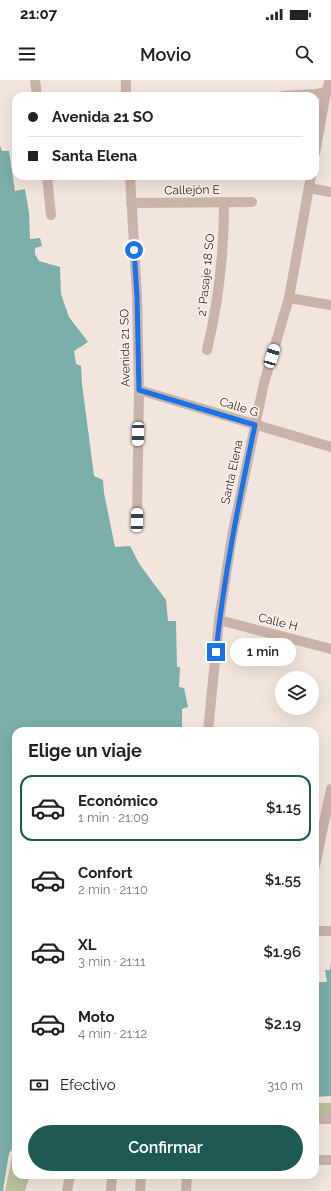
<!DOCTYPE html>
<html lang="es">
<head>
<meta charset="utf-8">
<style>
	body { margin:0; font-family:Raleway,sans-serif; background:#f2f2f2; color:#222; height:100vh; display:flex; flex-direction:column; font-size:15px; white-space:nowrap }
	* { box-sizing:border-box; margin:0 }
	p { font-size:13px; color:#767676 }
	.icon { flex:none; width:22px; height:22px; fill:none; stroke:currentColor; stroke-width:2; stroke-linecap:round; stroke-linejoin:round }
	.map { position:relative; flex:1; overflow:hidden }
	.side { position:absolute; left:12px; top:647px; width:307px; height:452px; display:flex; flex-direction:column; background:#fff; border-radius:12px; box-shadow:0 4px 16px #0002 }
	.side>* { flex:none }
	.guide { position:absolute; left:12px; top:12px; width:307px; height:88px; border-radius:12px; box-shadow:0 4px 16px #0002; display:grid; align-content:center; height:88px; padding:0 16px; background:#fff }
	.tools { position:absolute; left:275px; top:591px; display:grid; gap:8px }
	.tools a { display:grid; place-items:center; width:44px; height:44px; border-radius:50%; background:#fff; box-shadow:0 4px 16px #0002; font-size:20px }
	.end { position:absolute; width:18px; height:18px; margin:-9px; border:5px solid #1a73e8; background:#fff; box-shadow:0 0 0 2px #fff }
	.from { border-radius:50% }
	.bubble { position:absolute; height:28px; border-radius:14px; background:#fff; box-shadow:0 4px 16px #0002; font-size:13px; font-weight:600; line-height:28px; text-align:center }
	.car { position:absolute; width:12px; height:24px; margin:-12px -6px; border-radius:5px; box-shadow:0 0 3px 1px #0007; background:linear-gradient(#fff 24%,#345 0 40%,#fff 0 76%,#345 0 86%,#fff 0) }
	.guide b { display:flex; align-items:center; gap:14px; height:38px; font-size:15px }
	.guide b+b { border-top:1px solid #e0e0e0 }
	.guide i { width:10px; height:10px; background:#222 }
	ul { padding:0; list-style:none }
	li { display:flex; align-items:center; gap:12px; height:66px; margin:0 8px 6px; padding:0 8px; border:2px solid transparent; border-radius:12px }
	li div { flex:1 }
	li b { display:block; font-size:15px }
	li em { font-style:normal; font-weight:600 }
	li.current { border-color:#1e5954 }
	li>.icon { width:36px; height:36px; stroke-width:1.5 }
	h2 { padding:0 16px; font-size:18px; line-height:48px }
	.pay { display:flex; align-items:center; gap:10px; height:44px; padding:0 16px; font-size:15px }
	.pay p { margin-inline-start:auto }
	.cta { display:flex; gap:8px; margin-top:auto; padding:8px 16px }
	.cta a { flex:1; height:46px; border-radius:24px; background:#1e5954; color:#fff; font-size:16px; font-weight:600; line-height:46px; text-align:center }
	.status { display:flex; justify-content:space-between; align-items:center; height:28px; padding:0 20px; background:#fff; direction:ltr }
	.status svg { height:11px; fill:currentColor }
	header { display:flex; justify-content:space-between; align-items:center; height:52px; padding:0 16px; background:#fff; font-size:18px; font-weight:600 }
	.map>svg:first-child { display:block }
</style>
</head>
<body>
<div class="status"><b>21:07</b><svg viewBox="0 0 49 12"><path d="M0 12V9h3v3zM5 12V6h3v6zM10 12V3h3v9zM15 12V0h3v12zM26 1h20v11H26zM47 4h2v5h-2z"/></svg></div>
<header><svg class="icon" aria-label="menu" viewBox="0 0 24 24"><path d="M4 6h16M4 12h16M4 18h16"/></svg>Movio<svg class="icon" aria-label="search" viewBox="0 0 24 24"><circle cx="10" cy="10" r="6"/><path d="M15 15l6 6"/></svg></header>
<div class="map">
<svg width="331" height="1111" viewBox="0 0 331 1111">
	<rect width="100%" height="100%" fill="#f2e5dd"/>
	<g fill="#bac19d">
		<polygon points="315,1023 331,1023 331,1036 315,1037"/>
		<polygon points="16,1073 16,1095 30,1095 25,1111 5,1111 12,1077"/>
	</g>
	<g fill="#7cafaa">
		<polygon points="0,66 2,71 9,71 15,111 25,109 29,133 30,159 40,158 42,166 35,168 35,174 39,181 60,187 61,214 69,237 88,262 74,271 76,284 81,286 82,304 94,396 103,400 104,413 115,467 130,466 140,485 166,520 168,541 176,541 177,587 180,587 179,607 184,608 188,627 182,629 182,651 16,651 16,1065 9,1073 3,1111 0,1111"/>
		<polygon points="331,881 331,1016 315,1017 315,902 327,902 325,890 330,890"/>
	</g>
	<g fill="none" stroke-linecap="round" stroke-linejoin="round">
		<g stroke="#cab3a9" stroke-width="10">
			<polyline points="35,0 37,16"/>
			<polyline points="126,0 126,16"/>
			<polyline points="283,16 316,14 331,11"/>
			<polyline points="315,73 326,12 330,0"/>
			<polyline points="47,96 51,135"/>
			<polyline points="130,96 137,216 139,310 137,440"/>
			<polyline points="309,108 331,112"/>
			<polyline points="131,123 252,122"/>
			<polyline points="289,218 331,225"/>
			<path d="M207,270c12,-50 17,-96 17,-147"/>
			<polyline points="139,310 331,367"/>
			<polyline points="219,540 331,569"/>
			<polyline points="208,651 219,540 232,456 264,303 289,218 311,96"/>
			<polyline points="315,786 331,709"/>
			<polyline points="315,851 331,851"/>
			<polyline points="315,1039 331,1039"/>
			<polyline points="315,1080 331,1080"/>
			<polyline points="67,1111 70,1095"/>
			<polyline points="111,1111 112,1095"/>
			<polyline points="140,1111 141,1095"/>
			<polyline points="186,1111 187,1095"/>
		</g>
	</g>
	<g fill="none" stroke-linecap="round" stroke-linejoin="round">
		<path stroke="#1a73e8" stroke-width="5" d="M134,170l3,46 2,94 116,35c-16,75 -31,150 -39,227"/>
	</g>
	<g text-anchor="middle" stroke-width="3.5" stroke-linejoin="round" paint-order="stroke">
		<g font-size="12" fill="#372b29" stroke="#faf0e9">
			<text transform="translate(192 110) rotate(-1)" y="4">Callejón E</text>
			<text transform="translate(206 195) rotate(-84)" y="4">2° Pasaje 18 SO</text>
			<text transform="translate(125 268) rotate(-91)" y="4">Avenida 21 SO</text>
			<text transform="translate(239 327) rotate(17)" y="4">Calle G</text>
			<text transform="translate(232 392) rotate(-78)" y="4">Santa Elena</text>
			<text transform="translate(278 542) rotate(14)" y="4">Calle H</text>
		</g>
	</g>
</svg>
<div class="tools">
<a><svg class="icon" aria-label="layers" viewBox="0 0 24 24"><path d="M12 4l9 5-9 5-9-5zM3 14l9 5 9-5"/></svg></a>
</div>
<i class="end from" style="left:134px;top:170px"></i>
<i class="end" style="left:216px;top:572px"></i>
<div class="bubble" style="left:230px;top:558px;width:66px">1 min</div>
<i class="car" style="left:272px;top:276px;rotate:17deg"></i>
<i class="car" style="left:138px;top:354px;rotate:181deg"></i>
<i class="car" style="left:137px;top:440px;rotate:1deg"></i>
<div class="guide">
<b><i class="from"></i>Avenida 21 SO</b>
<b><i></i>Santa Elena</b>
</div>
<section class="side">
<h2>Elige un viaje</h2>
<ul>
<li class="current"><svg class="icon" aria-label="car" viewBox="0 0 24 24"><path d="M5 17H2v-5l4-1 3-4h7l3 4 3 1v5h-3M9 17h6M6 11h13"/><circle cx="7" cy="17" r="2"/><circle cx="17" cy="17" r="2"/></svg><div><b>Económico</b><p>1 min · 21:09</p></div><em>$1.15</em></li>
<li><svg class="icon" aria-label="car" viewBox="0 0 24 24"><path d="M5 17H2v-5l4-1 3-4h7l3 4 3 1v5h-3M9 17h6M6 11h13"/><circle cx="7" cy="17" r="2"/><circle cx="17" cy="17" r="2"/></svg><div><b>Confort</b><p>2 min · 21:10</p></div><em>$1.55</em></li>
<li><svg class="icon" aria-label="car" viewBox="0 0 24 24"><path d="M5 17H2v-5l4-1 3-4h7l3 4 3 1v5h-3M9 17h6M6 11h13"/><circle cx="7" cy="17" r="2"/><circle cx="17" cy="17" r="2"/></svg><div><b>XL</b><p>3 min · 21:11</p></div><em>$1.96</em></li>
<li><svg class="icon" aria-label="car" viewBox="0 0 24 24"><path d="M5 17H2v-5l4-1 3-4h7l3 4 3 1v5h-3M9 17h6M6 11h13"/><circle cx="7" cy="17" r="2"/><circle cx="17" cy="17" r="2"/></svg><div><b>Moto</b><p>4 min · 21:12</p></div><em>$2.19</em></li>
</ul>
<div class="pay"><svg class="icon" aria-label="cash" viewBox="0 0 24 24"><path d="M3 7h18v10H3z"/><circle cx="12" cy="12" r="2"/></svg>Efectivo<p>310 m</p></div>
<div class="cta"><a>Confirmar</a></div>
</section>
</div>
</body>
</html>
